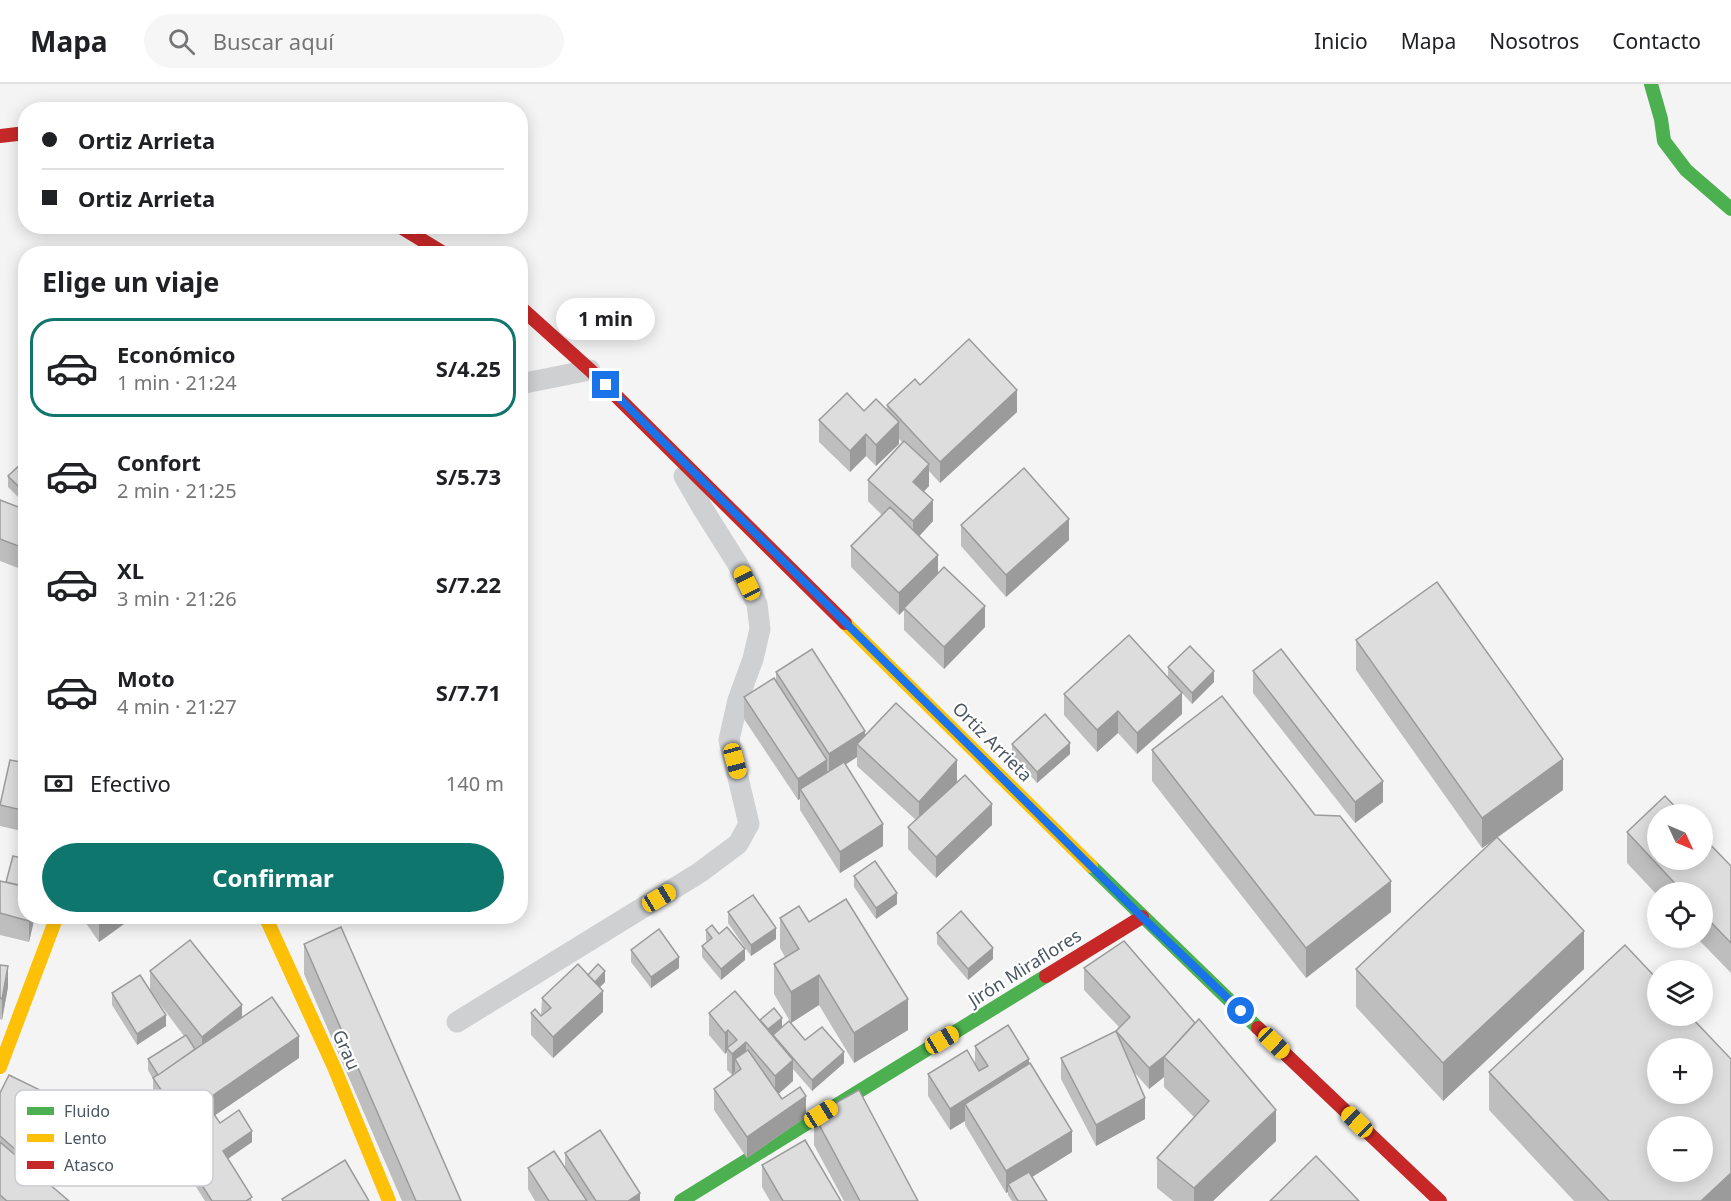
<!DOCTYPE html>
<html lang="es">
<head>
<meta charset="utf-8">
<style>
	body { margin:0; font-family:"Noto Sans",sans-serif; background:#f6f6f6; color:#202124; height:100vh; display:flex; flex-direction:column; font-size:22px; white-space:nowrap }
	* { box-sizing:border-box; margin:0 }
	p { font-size:20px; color:#757577 }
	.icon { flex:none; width:33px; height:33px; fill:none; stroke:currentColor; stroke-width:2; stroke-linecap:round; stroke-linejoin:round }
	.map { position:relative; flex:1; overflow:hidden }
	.panel { position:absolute; left:18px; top:162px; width:510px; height:678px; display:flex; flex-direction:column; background:#fff; border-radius:24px; box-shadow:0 3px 15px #0003 }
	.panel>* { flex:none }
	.guide { position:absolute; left:18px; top:18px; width:510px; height:132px; border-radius:24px; box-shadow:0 3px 15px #0003; display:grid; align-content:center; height:132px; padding:0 24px; background:#fff }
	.needle { width:39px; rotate:134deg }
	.buttons { position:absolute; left:1647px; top:720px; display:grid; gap:12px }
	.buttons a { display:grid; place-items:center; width:66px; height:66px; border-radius:50%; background:#fff; box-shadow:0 3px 15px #0003; font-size:30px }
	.end { position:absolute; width:27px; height:27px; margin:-14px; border:8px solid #1a73e8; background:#fff; box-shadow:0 0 0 3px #fff }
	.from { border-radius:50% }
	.bubble { position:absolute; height:42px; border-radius:21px; background:#fff; box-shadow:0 3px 15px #0003; font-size:20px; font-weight:700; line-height:42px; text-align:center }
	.car { position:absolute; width:18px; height:36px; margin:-18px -9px; border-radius:8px; box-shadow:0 0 4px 2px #0007; background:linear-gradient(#f5c518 24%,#345 0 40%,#f5c518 0 76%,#345 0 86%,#f5c518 0) }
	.guide b { display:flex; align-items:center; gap:21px; height:57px; font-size:22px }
	.guide b+b { border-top:2px solid #e0e0e0 }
	.guide i { width:15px; height:15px; background:#202124 }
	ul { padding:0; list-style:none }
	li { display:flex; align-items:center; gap:18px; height:99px; margin:0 12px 9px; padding:0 12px; border:3px solid transparent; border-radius:24px }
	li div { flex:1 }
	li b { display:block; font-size:22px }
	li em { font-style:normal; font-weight:700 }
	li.on { border-color:#0f766e }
	li>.icon { width:54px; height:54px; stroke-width:1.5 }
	h2 { padding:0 24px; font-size:27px; line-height:72px }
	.pay { display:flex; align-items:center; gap:15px; height:66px; padding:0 24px; font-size:22px }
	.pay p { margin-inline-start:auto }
	.cta { display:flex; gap:12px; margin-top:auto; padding:12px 24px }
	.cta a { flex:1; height:69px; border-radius:36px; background:#0f766e; color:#fff; font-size:24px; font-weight:700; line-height:69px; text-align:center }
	header { display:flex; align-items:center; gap:36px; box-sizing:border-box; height:84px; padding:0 30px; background:#fff; border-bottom:2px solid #e0e0e0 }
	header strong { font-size:28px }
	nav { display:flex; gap:33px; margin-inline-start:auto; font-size:21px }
	.search { width:420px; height:54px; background:#f6f6f6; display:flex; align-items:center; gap:15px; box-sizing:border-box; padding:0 21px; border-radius:33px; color:#757577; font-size:22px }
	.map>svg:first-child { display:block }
</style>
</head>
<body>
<header>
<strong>Mapa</strong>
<div class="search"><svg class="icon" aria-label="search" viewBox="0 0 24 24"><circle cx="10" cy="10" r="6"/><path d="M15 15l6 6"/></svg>Buscar aquí</div>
<nav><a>Inicio</a><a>Mapa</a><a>Nosotros</a><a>Contacto</a></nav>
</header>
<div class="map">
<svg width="1731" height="1117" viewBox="0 0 1731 1117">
	<rect width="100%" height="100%" fill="#f4f4f4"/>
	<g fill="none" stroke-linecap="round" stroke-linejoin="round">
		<g stroke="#ced0d2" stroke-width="21">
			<polyline points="520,300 590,286"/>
			<polyline points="457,938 699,789 738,760 749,740 729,656 738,616 753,575 760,545 757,520 737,479 703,425 684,392"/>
		</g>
		<g stroke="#4caf50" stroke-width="14">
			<polyline points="1651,0 1661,35 1664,57 1686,86 1731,125"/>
			<polyline points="1091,782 1258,944"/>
			<polyline points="681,1117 1046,892"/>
		</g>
		<g stroke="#ffc107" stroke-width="14">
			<polyline points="845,539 1091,782"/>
			<polyline points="265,832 334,983 389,1117"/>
			<polyline points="0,983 57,832"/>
		</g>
		<g stroke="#c62828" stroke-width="14">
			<polyline points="0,52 26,49"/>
			<polyline points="399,142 445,170"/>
			<polyline points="520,223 590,286 845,539"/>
			<polyline points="1046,892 1142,833"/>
			<polyline points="1258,944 1440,1117"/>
		</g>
	</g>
	<g fill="#bebebf">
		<polygon points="920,301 1017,328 940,399 929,387 929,402 924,407 933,437 919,452 938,489 985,543 944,585 904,546 904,526 899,531 851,483 851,462 882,431 868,417 868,396 902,358 899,355 899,360 876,382 866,372 850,388 819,358 819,336 864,327 887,326 887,321"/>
		<polygon points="26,377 25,420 8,403 8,392"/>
		<polygon points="0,416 26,426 26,487 0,477"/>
		<polygon points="961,441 1069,456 1006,513 961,462"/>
		<polygon points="26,501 26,541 19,538 19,517"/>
		<polygon points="1356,556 1563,706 1497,754 1584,885 1443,1017 1356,923 1356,885 1492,758 1482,764 1356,586"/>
		<polygon points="1168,583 1214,598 1192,620 1182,609 1182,630 1137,670 1118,649 1097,668 1064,631 1064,610 1168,593"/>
		<polygon points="1253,587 1383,718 1355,739 1253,609"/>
		<polygon points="776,588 865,652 957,698 992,741 936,794 908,765 908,743 916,736 857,682 857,673 845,681 883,762 840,789 800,726 800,715 798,716 744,635 744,613 776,598"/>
		<polygon points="1012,660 1070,670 1037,699 1012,671"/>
		<polygon points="1152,666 1391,828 1306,894 1152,697"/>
		<polygon points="26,679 26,748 0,742 0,721"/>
		<polygon points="1627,748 1731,782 1731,889 1697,854 1702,854 1702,808 1658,808 1658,812 1627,779"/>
		<polygon points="854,792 897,820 876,835 854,803"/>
		<polygon points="0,797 26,832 35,832 29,858 0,851"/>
		<polygon points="728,828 776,855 751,872 728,839"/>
		<polygon points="81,832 135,832 99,858"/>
		<polygon points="780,834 809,838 908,946 854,979 819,921 791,939 774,910 774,880 785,873 780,864"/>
		<polygon points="706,846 719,850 745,876 721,896 702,873 702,862 707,858 706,857"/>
		<polygon points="937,849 993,875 968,896 937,860"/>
		<polygon points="304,860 461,1117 402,1117 304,890"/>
		<polygon points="631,866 679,884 651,904 631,878"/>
		<polygon points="0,881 8,903 2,936 0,935"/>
		<polygon points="1084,884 1276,1057 1213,1117 1173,1117 1157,1104 1157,1074 1194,1033 1164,1003 1164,993 1149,1005 1134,988 1145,1035 1096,1062 1061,995 1061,974 1116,947 1119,943 1084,906"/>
		<polygon points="150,887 242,934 299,974 215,1031 220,1039 252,1058 228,1075 252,1117 205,1117 193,1098 193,1087 200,1083 182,1057 182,1053 180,1055 153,1015 153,995 148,986 148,975 184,952 154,912 166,942 137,961 112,921 112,909 150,907"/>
		<polygon points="588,891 605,898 600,903 603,928 553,974 531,951 531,929 541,932 542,914"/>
		<polygon points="709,929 782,943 844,979 812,1007 793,985 793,997 778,1010 782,1015 806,1033 747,1074 714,1026 714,1005 735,990 735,988 732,991 727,986 727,968 725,970 709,951"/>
		<polygon points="975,962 1029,980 1072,1068 1032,1093 1047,1117 1012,1117 1008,1111 1008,1108 1006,1109 965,1041 965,1037 950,1046 928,1012 928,990 975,981"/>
		<polygon points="1489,988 1731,1117 1574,1117 1489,1026"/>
		<polygon points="0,1009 40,1027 21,1076 69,1117 0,1117"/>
		<polygon points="814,1031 918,1117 844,1117 814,1061"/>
		<polygon points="565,1069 640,1117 535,1117 528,1105 528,1084 565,1083"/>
		<polygon points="762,1081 841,1117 770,1117 762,1103"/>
	</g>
	<g fill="#9b9b9b">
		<polygon points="1017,306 1017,328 940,399 940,378"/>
		<polygon points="899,338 899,360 876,382 876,361"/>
		<polygon points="866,350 866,372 850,388 850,367"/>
		<polygon points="929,380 929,402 913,419 913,398"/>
		<polygon points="933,416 933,437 913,459 913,437"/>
		<polygon points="1069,435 1069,456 1006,513 1006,491"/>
		<polygon points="938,471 938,493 899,531 899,509"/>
		<polygon points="985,522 985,543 944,585 944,563"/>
		<polygon points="1214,587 1214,598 1192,620 1192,609"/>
		<polygon points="1182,609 1182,630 1137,670 1137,649"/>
		<polygon points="1118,627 1118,649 1097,668 1097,646"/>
		<polygon points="865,647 865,668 857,660 857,673 829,691 829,670"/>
		<polygon points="1070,659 1070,670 1037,699 1037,688"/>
		<polygon points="1563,675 1563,706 1482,764 1482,734"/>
		<polygon points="827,676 827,697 800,705 800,715 798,716 798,695"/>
		<polygon points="957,676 957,698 919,739 919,718"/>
		<polygon points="1383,697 1383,718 1355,739 1355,718"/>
		<polygon points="992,720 992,741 936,794 936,773"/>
		<polygon points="883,740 883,762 840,789 840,768"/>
		<polygon points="1391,797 1391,828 1306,894 1306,864"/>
		<polygon points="897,809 897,820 876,835 876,824"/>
		<polygon points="30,832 35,832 29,858 29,837"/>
		<polygon points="105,832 135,832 99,858 99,837"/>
		<polygon points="776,844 776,855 751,872 751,861"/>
		<polygon points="1584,847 1584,885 1443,1017 1443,979"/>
		<polygon points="993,864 993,875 968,896 968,885"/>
		<polygon points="745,865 745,876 721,896 721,885"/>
		<polygon points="679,873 679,884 651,904 651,893"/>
		<polygon points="8,882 8,903 2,936 2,915"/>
		<polygon points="605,887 605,898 594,909 594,898"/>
		<polygon points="819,891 819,921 791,939 791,908"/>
		<polygon points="603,907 603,928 553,974 553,953"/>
		<polygon points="908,915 908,946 854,979 854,949"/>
		<polygon points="242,921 242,943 202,974 202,953"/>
		<polygon points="166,931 166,942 137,961 137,950"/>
		<polygon points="782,934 782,945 773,953 768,945"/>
		<polygon points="1199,944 1164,973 1164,993 1149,1005 1149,984"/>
		<polygon points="728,946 728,966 727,964 727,968 725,970 725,949"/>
		<polygon points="299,952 299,974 186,1051 182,1046 182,1053 180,1055 180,1034"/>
		<polygon points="746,958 746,979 735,975 735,988 732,991 732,970"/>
		<polygon points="844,968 844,979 812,1007 812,996"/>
		<polygon points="1029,975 1029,997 965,1020 965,1037 950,1046 950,1025"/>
		<polygon points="793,976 793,997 775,1013 775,992"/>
		<polygon points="40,1006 40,1027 16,1088 16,1066"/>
		<polygon points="806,1012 806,1033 747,1074 747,1053"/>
		<polygon points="1145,1014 1145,1035 1096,1062 1096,1041"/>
		<polygon points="1276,1026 1276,1057 1213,1117 1194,1117 1194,1104"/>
		<polygon points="252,1047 252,1058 223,1078 223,1067"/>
		<polygon points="1072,1047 1072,1068 1011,1106 1008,1100 1008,1108 1006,1109 1006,1087"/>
		<polygon points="1731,1089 1731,1117 1701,1117"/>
		<polygon points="640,1109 640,1117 628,1117"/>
	</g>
	<g fill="#ddddde" stroke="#9b9b9b" stroke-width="1.5" fill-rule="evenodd">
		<polygon points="969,255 1017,306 940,378 887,321 915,295 920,301"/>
		<polygon points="847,309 864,327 876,315 899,338 876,361 866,350 850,367 819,336"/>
		<polygon points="904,357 929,380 913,398 933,416 913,437 868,396"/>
		<polygon points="25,376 26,377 25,409 8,392"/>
		<polygon points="1024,384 1069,435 1006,491 961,441"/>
		<polygon points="0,416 26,426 26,465 0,455"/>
		<polygon points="890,423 938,471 899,509 851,462"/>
		<polygon points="944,483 985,522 944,563 904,524"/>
		<polygon points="1437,498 1563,675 1482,734 1356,556"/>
		<polygon points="26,501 26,519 19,517"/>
		<polygon points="1129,551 1182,609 1137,649 1118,627 1097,646 1064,610"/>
		<polygon points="1190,562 1214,587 1192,609 1168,583"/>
		<polygon points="812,565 865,647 829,670 776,588"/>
		<polygon points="1281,565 1383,697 1355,718 1253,587"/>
		<polygon points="774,594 827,676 798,695 744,613"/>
		<polygon points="1222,612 1315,731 1340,732 1391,797 1306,864 1152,666"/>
		<polygon points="896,619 957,676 919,718 857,660"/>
		<polygon points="1045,630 1070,659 1037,688 1012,660"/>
		<polygon points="10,676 26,679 26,727 0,721"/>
		<polygon points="844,678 883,740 840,768 800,705"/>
		<polygon points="965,691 992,720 936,773 908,743"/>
		<polygon points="1665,712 1682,730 1658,730 1658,776 1702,776 1702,752 1731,782 1731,859 1702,829 1702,808 1683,808 1627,748"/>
		<polygon points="1497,753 1584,847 1443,979 1356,885"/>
		<polygon points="13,772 26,775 26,803 6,798"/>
		<polygon points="875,777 897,809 876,824 854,792"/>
		<polygon points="0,797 26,803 26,832 30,832 29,837 0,829"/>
		<polygon points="753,811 776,844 751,861 728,828"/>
		<polygon points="846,815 908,915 854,949 819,891 791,908 774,880 799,865 780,834 799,822 809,838"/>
		<polygon points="961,827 993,864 968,885 937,849"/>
		<polygon points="96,832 105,832 99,837"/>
		<polygon points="712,841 719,850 727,843 745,865 721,885 702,862 712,854 706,846"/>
		<polygon points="341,843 461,1117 416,1117 304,860"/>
		<polygon points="659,845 679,873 651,893 631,866"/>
		<polygon points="190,856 242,921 202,953 150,887"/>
		<polygon points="1124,857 1195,939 1167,970 1149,984 1116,947 1130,933 1084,884"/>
		<path d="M1625,861l33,35v36h32l41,43v114l-30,28h-92l-120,-129zM1658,964h44v46h-44zM1658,1042h44v46h-44z"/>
		<polygon points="578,880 603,907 553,953 531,929 535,925 541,932 551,924 542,914"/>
		<polygon points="598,880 605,887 595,898 588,891"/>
		<polygon points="0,881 8,882 2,915 0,914"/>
		<polygon points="140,891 166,931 137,950 112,909"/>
		<polygon points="735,907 793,976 775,992 746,958 732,970 727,964 737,956 728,946 725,949 709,929"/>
		<polygon points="272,913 299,952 180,1034 153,994"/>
		<polygon points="774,924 782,934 768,945 760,936"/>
		<polygon points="1199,935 1276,1026 1194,1104 1157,1074 1209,1017 1164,973"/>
		<polygon points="789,937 805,956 822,943 844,968 812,996 773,951"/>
		<polygon points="1008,941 1029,975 950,1025 928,990 967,966 979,987 988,982 975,962"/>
		<polygon points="1116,947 1145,1014 1096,1041 1061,974"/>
		<polygon points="186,951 195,965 158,991 148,975"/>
		<polygon points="748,966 782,1015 800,1003 806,1012 747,1053 714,1005 741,985 735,975"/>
		<polygon points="1030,979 1072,1047 1006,1087 965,1020"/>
		<polygon points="9,991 40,1006 16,1066 0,1052 0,1009"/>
		<polygon points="859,1006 918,1117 860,1117 814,1031"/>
		<polygon points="211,1026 220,1039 239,1026 252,1047 223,1067 252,1113 246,1117 212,1117 193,1087 205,1080 182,1046"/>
		<polygon points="600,1046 640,1109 628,1117 596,1117 565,1069"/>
		<polygon points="805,1056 841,1117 783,1117 762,1081"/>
		<polygon points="0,1058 69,1117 7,1117 0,1111"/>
		<polygon points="554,1067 587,1117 549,1117 528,1084"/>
		<polygon points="1316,1072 1359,1117 1270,1117"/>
		<polygon points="345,1076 369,1117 283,1117 282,1115"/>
		<polygon points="1029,1088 1047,1117 1018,1117 1008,1100"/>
	</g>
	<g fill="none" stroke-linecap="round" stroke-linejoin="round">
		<polyline stroke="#1a73e8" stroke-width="8" points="606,301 1142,833 1241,927"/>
	</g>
	<g text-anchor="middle" stroke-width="4.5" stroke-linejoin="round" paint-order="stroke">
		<g font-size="18" fill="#4a5661" stroke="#fff">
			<text transform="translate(992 658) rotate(45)" y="6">Ortiz Arrieta</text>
			<text transform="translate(1025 884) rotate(-32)" y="6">Jirón Miraflores</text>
			<text transform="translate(346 966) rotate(66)" y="6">Grau</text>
		</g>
	</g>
	<rect x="15" y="1006" width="198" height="96" rx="9" fill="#fff" stroke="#c9ccd0" stroke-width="1.5"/>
	<rect x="27" y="1023" width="27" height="8" fill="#4caf50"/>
	<rect x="27" y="1050" width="27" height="8" fill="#ffc107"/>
	<rect x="27" y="1077" width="27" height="8" fill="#c62828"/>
	<g font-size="16" fill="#4a5661">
		<text x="64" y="1033">Fluido</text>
		<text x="64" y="1060">Lento</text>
		<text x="64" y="1087">Atasco</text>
	</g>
</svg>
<div class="buttons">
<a><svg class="needle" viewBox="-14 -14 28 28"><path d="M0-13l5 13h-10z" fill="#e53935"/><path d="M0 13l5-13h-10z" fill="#757577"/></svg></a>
<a><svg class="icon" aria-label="locate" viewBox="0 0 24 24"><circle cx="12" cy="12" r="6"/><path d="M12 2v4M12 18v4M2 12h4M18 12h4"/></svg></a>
<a><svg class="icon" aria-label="layers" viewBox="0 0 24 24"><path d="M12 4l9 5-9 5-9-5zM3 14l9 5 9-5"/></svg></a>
<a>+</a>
<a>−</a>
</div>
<i class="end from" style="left:1241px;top:927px"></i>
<i class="end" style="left:606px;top:301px"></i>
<div class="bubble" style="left:556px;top:214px;width:99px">1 min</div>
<i class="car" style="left:747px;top:499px;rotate:334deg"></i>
<i class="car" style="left:735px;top:677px;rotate:165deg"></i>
<i class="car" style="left:659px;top:814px;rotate:59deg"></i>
<i class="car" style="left:942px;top:956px;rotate:59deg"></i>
<i class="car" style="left:1274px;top:959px;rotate:134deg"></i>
<i class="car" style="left:821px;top:1030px;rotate:58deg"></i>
<i class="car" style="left:1357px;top:1038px;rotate:314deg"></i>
<div class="guide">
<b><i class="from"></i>Ortiz Arrieta</b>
<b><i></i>Ortiz Arrieta</b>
</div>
<section class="panel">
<h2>Elige un viaje</h2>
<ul>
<li class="on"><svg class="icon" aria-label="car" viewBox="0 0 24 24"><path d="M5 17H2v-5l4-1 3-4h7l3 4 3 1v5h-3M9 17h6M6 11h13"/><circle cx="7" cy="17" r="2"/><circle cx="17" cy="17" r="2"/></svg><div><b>Económico</b><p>1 min · 21:24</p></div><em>S/4.25</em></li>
<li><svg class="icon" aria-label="car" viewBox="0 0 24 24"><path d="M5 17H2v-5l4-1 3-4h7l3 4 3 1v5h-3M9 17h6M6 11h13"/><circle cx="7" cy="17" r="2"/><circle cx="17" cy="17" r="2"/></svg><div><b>Confort</b><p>2 min · 21:25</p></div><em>S/5.73</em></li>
<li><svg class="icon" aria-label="car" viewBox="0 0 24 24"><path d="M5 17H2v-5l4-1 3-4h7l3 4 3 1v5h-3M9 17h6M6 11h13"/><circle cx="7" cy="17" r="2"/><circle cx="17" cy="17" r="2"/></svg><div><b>XL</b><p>3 min · 21:26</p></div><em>S/7.22</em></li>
<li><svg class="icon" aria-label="car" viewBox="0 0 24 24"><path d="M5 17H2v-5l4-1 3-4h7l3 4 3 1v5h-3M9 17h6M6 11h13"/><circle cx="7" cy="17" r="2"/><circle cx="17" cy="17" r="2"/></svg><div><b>Moto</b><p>4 min · 21:27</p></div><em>S/7.71</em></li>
</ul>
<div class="pay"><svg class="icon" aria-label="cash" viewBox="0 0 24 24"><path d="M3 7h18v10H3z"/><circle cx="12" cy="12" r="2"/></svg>Efectivo<p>140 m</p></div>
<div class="cta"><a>Confirmar</a></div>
</section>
</div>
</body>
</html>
